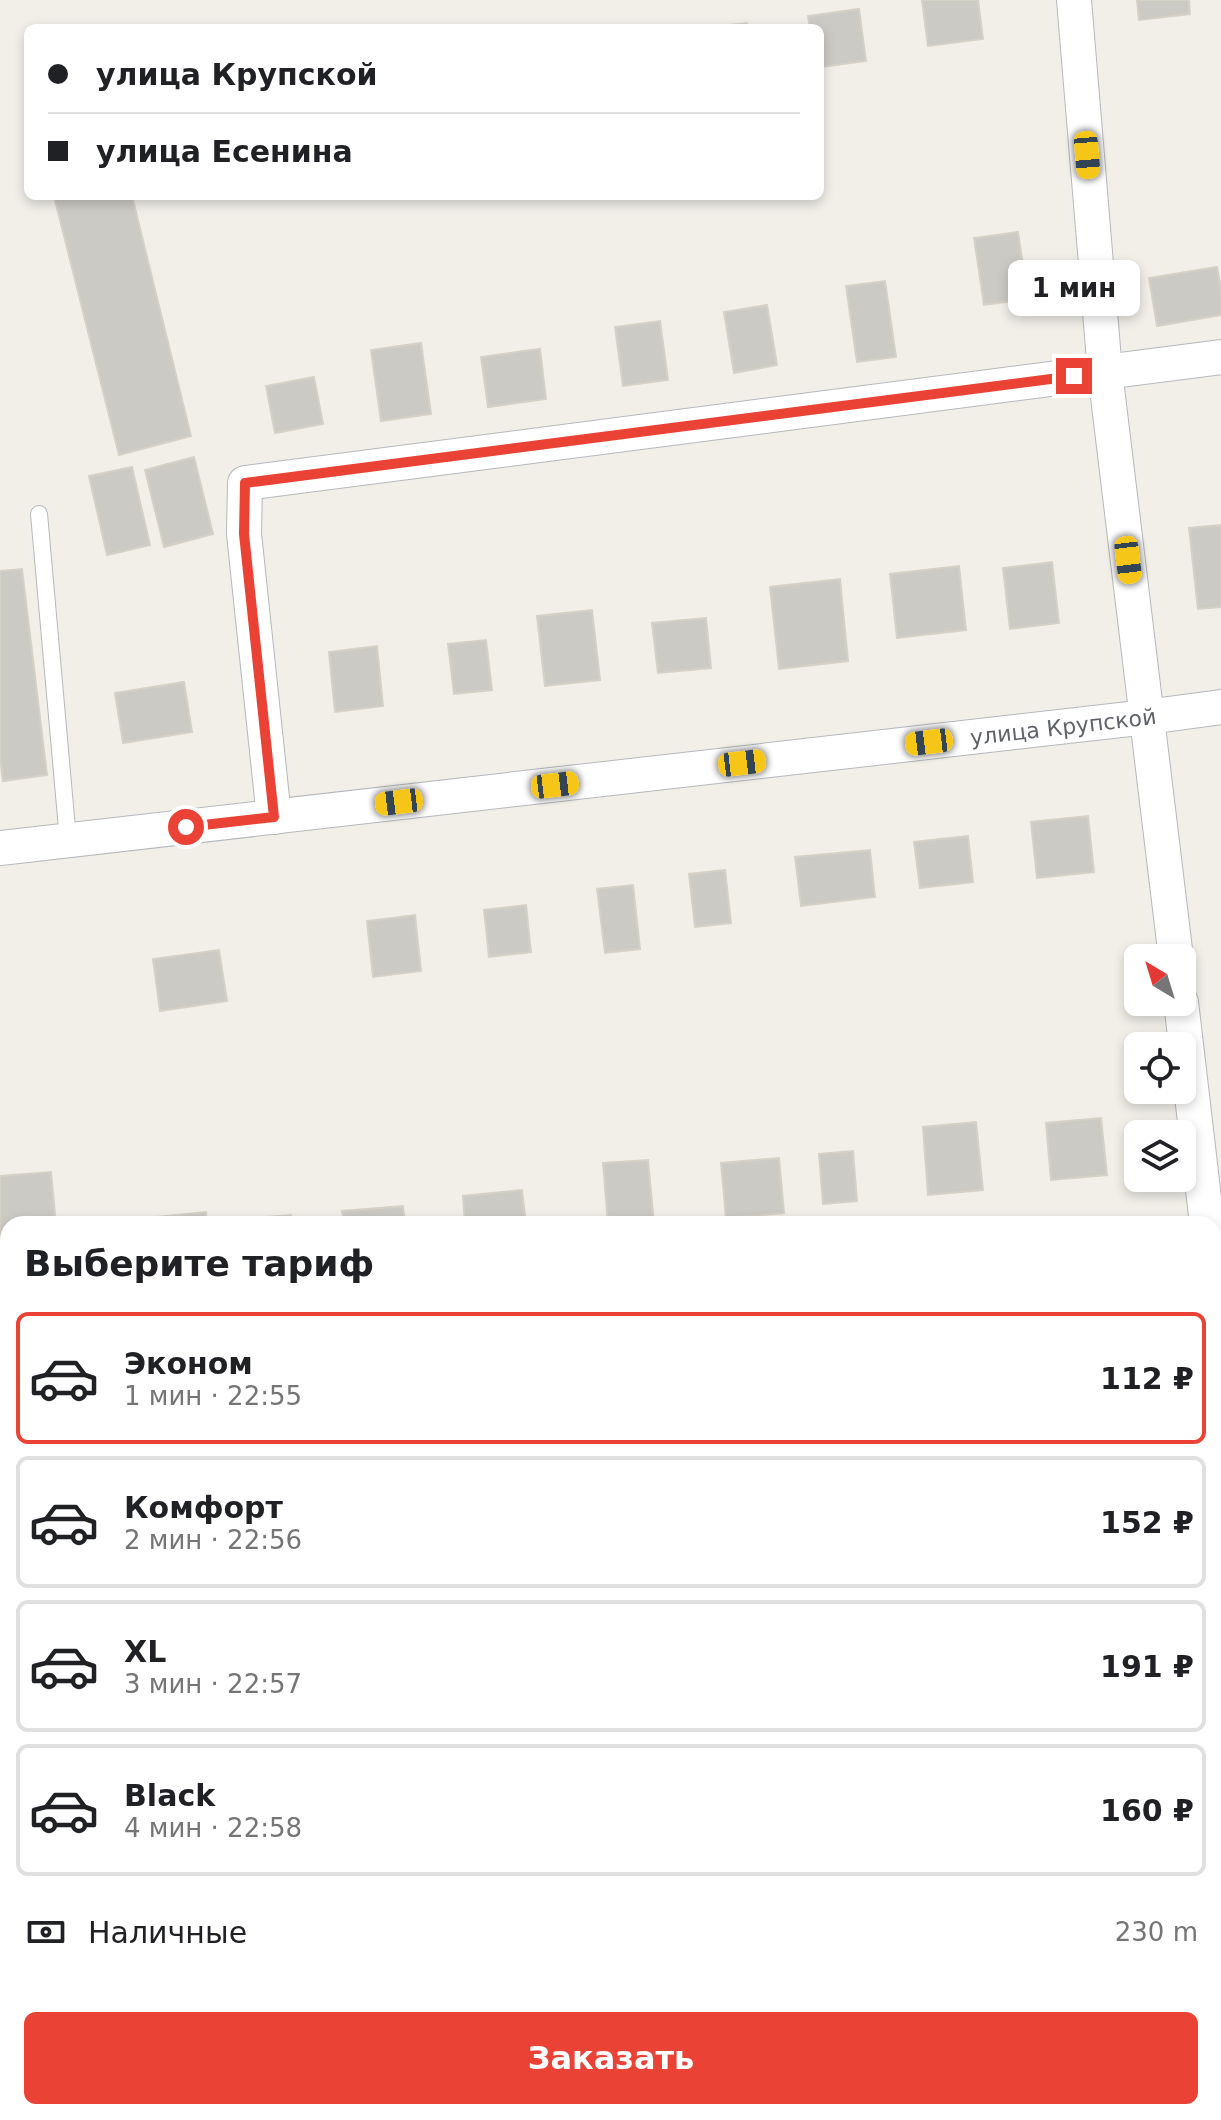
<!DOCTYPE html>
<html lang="ru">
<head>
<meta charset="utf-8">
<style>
	body { margin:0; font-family:"DejaVu Sans",sans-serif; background:#f2f2f2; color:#202124; height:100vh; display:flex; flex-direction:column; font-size:30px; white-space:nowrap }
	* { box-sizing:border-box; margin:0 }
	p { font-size:26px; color:#757577 }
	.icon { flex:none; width:44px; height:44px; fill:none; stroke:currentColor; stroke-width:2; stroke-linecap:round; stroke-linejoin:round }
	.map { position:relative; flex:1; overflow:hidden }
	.panel { position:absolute; left:0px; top:1216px; width:1222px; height:904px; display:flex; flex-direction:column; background:#fff; border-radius:24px 24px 0 0; box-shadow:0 4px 12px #0003 }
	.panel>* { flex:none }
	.hud { position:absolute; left:24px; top:24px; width:800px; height:176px; border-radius:12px; box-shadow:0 4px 12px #0003; display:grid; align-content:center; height:176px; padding:0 24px; background:#fff }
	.needle { width:52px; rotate:322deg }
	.fabs { position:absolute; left:1124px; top:944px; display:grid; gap:16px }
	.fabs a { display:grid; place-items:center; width:72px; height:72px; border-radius:12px; background:#fff; box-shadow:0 4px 12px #0003; font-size:40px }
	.end { position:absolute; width:36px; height:36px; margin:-18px; border:10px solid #ea4335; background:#fff; box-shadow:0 0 0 4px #fff }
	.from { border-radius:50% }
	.bubble { position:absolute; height:56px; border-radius:12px; background:#fff; box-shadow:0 4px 12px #0003; font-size:26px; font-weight:700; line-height:56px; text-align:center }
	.car { position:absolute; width:24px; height:48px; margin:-24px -12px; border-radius:10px; box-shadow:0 0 6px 2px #0007; background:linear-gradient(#f5c518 24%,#345 0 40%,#f5c518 0 76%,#345 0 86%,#f5c518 0) }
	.hud b { display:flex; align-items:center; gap:28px; height:76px; font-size:30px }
	.hud b+b { border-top:2px solid #e0e0e0 }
	.hud i { width:20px; height:20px; background:#202124 }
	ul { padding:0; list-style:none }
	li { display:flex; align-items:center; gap:24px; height:132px; margin:0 16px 12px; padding:0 8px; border:4px solid #e0e0e0; border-radius:12px }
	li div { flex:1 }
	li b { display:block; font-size:30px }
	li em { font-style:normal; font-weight:700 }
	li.active { border-color:#ea4335 }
	li>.icon { width:72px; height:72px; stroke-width:1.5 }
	h2 { padding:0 24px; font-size:36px; line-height:96px }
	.pay { display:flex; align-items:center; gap:20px; height:88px; padding:0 24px; font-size:30px }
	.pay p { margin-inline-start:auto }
	.primary-button { display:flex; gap:16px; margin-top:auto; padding:16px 24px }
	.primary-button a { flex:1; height:92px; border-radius:12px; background:#ea4335; color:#fff; font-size:32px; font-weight:700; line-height:92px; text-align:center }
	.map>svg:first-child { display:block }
</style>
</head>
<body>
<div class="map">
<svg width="1221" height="2120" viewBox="0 0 1221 2120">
	<rect width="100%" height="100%" fill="#f1efe8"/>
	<g fill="#cccac5" stroke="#d6d1c6" stroke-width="2">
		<polygon points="922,0 978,0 983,39 928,46"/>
		<polygon points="1137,0 1189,0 1190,14 1139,20"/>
		<polygon points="859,9 866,61 820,67 820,28 810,28 808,16"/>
		<polygon points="747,23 748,28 703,28"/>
		<polygon points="54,196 132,196 191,436 119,455"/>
		<polygon points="1018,232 1028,299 984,305 974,238"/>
		<polygon points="1217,267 1221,289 1221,315 1157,326 1149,278"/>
		<polygon points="885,281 896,357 857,362 846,286"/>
		<polygon points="767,305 777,365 734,373 724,312"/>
		<polygon points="660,321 668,380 623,386 615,327"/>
		<polygon points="421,343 431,414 381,421 371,350"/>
		<polygon points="540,349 546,399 488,407 481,357"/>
		<polygon points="314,377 323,424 275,433 266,386"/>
		<polygon points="194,457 213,534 164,547 145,470"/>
		<polygon points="132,467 150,545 107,555 89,476"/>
		<polygon points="1221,525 1221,607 1198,609 1189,528"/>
		<polygon points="1052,562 1059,623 1010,629 1003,568"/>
		<polygon points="959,566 966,630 897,638 890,574"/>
		<polygon points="22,569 47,775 3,781 0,757 0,571"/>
		<polygon points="840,579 848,661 779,669 770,587"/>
		<polygon points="592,610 600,680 545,686 537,616"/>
		<polygon points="706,618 711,668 658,673 652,623"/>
		<polygon points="486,640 492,690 454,694 448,644"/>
		<polygon points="377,646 383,706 335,712 329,652"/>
		<polygon points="184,682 192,732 123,743 115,693"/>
		<polygon points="1088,816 1094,872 1037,878 1031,822"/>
		<polygon points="968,836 973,882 920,888 914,842"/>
		<polygon points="870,850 875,897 801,906 795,857"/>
		<polygon points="725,870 731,923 695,927 689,874"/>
		<polygon points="633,885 640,949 605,953 597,889"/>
		<polygon points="526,905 531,952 489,957 484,910"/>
		<polygon points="415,915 421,971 373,977 367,921"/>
		<polygon points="219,950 227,1001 160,1011 153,959"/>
		<polygon points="1101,1118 1107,1175 1051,1180 1046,1123"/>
		<polygon points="976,1122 983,1190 928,1195 923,1127"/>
		<polygon points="853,1151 857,1201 823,1204 819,1154"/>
		<polygon points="779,1158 784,1213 726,1218 721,1163"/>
		<polygon points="648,1160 654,1224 608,1224 603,1163"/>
		<polygon points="51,1172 56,1224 8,1224 8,1247 0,1248 0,1176"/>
		<polygon points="522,1190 526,1224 465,1224 463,1196"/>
		<polygon points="403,1206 405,1224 344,1224 342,1211"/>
		<polygon points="206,1212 207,1224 137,1224 137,1219"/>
		<polygon points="291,1215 292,1224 241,1224 240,1219"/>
		<polygon points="0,1482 8,1483 8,1539 0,1538"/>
		<polygon points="0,1981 8,1981 8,2040 0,2041"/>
		<polygon points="620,2112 688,2112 689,2120 621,2120"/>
		<polygon points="747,2112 806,2112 806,2120 748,2120"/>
		<polygon points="867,2112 926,2112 927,2120 867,2120"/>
		<polygon points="973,2112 1009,2112 1010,2114 973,2117"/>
		<polygon points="1104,2112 1152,2112 1152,2117 1105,2120"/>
		<polygon points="579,2113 580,2120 521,2120 521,2118"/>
	</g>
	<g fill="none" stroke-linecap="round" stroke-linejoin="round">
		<g stroke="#b5b8bc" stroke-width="18">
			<polyline id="service" points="39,514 68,840"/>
		</g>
		<g stroke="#b5b8bc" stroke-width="36">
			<g id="minor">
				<polyline points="1074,0 1105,372 1176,958"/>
				<polyline points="274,817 244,534 245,483 1221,357"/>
				<path id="s1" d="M0,848l1147,-131 74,-10"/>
				<polyline points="1181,1002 1207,1224"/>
				<polyline points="0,1330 8,1329"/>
				<polyline points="1214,1407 1221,1603"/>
				<polyline points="0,1605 8,1605"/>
				<polyline points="1214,2004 1221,2003"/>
				<polyline points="0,2091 8,2091"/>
			</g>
		</g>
		<use href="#service" stroke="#fff" stroke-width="16"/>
		<use href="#minor" stroke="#fff" stroke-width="34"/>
	</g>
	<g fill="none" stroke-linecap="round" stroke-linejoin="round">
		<polyline stroke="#ea4335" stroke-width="10" points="186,827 274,817 244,534 245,483 1074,376"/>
	</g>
	<g text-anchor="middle" stroke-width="6" stroke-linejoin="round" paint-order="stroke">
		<g font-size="22" fill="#5f6368" stroke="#fff">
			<text dy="8" stroke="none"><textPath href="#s1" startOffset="1070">улица Крупской</textPath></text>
		</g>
	</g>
</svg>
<div class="fabs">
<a><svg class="needle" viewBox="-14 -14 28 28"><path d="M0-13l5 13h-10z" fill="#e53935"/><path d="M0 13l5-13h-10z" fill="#757577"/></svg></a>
<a><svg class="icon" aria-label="locate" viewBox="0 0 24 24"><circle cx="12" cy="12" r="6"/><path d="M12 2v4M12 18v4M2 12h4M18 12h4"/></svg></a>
<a><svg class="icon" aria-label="layers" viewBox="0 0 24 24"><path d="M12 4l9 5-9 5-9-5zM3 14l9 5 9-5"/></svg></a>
</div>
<i class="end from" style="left:186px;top:827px"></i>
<i class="end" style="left:1074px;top:376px"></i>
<div class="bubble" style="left:1008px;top:260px;width:132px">1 мин</div>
<i class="car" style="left:1087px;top:155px;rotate:175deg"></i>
<i class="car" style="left:1128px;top:560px;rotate:173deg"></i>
<i class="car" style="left:929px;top:742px;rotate:263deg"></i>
<i class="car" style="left:742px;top:763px;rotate:83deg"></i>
<i class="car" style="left:555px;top:785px;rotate:83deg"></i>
<i class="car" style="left:399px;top:802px;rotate:263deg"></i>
<div class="hud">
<b><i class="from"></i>улица Крупской</b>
<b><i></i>улица Есенина</b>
</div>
<section class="panel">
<h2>Выберите тариф</h2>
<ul>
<li class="active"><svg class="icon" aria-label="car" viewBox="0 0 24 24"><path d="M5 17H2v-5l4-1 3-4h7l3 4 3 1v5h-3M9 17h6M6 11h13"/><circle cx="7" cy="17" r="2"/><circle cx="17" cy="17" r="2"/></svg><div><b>Эконом</b><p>1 мин · 22:55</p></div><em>112 ₽</em></li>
<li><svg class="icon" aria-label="car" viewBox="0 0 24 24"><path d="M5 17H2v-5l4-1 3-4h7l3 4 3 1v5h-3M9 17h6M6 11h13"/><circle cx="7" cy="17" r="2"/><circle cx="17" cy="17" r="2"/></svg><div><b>Комфорт</b><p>2 мин · 22:56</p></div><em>152 ₽</em></li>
<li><svg class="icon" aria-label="car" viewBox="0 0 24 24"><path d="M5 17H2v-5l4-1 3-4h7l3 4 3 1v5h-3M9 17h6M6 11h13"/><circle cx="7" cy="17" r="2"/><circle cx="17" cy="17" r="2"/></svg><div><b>XL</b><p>3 мин · 22:57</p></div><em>191 ₽</em></li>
<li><svg class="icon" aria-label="car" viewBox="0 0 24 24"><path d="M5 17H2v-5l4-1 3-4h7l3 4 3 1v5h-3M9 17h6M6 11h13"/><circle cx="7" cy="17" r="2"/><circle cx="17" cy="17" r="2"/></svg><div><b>Black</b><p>4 мин · 22:58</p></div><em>160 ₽</em></li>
</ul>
<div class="pay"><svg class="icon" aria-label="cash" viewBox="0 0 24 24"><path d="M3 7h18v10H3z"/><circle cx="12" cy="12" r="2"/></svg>Наличные<p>230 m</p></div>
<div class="primary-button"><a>Заказать</a></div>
</section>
</div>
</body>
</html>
